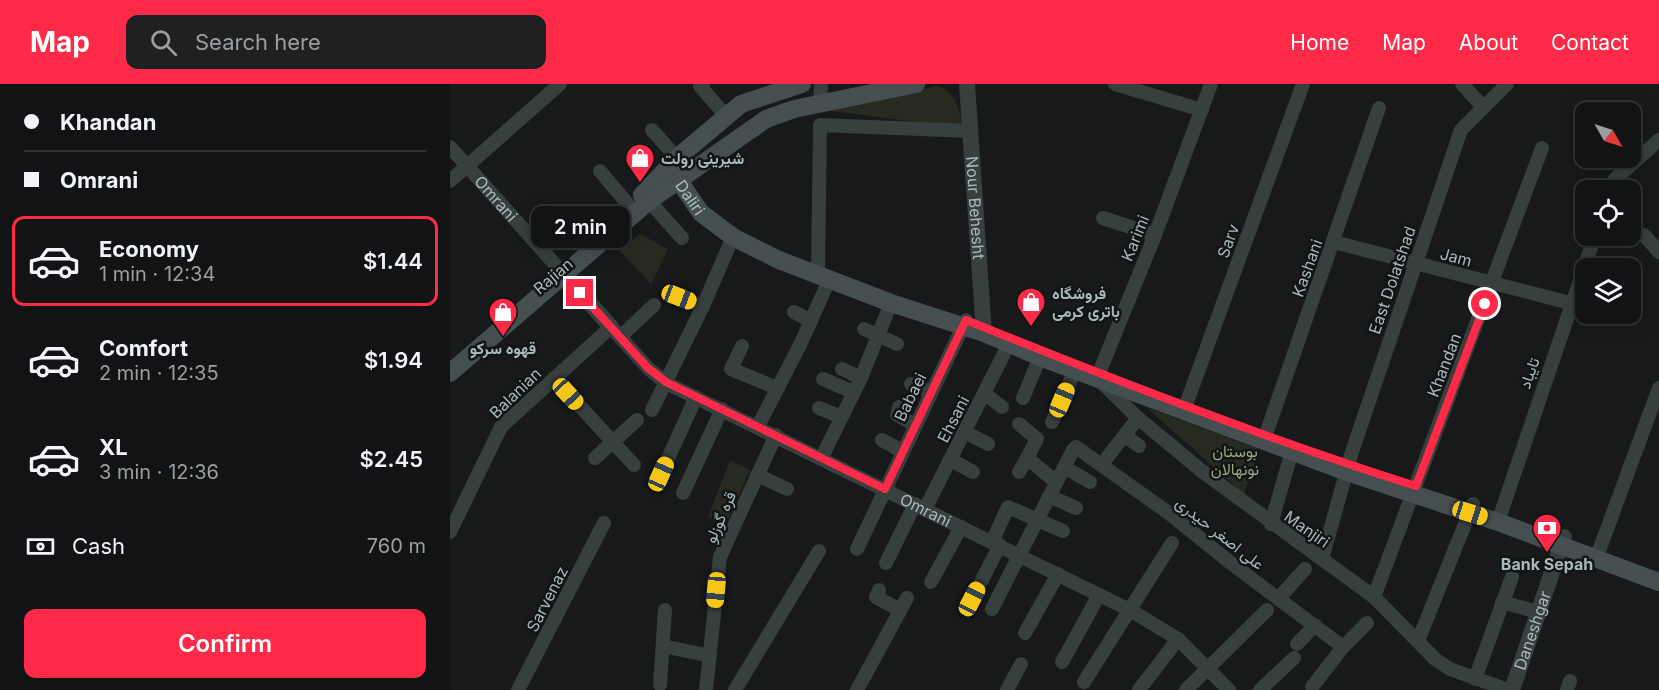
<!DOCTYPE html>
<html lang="en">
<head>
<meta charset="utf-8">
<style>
	body { margin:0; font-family:Inter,Vazirmatn,sans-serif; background:#1e2022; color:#f1f3f6; height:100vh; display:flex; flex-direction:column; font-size:22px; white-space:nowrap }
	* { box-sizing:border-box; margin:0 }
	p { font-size:20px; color:#9c9ea0 }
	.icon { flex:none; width:33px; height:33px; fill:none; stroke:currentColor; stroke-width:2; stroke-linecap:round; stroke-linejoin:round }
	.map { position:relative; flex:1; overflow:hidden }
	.side { display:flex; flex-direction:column; background:#111314; width:450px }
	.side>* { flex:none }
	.guide { display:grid; align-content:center; height:132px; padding:0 24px; background:#111314 }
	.needle { width:39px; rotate:129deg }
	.controls { position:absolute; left:1125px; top:18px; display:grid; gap:12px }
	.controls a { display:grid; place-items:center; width:66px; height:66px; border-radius:12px; background:#111314; box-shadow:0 3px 15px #0003,0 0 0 2px #303234; font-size:30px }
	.end { position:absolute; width:27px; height:27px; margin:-14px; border:8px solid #ff2a47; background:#fff; box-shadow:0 0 0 3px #fff }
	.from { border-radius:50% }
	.bubble { position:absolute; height:42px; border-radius:12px; background:#111314; box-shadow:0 3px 15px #0003,0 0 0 2px #303234; font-size:20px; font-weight:600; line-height:42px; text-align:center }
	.car { position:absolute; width:18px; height:36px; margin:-18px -9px; border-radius:8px; box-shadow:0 0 4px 2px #0007; background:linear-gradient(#f5c518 24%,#345 0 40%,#f5c518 0 76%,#345 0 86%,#f5c518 0) }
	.guide b { display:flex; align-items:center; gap:21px; height:57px; font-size:22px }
	.guide b+b { border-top:2px solid #303234 }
	.guide i { width:15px; height:15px; background:#f1f3f6 }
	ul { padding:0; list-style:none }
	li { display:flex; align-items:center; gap:18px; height:90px; margin:0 12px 9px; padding:0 12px; border:3px solid transparent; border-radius:12px }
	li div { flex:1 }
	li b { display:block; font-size:22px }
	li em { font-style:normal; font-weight:600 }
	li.on { border-color:#ff2a47 }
	li>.icon { width:54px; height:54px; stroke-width:1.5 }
	.pay { display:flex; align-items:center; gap:15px; height:66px; padding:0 24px; font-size:22px }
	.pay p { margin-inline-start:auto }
	.action { display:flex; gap:12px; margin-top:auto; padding:12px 24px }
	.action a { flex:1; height:69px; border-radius:12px; background:#ff2a47; color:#fff; font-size:24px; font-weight:600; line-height:69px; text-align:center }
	header { display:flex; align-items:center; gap:36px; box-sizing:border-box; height:84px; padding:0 30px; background:#ff2a47; color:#fff }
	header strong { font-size:28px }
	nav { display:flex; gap:33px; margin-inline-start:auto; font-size:21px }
	.search { width:420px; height:54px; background:#1e2022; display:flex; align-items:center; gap:15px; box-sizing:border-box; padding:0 21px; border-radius:12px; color:#9c9ea0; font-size:22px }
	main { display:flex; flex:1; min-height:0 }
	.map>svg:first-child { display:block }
</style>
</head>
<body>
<header>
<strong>Map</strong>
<div class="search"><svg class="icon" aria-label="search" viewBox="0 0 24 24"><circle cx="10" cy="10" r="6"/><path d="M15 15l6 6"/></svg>Search here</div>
<nav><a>Home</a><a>Map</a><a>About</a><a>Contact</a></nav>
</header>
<main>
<section class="side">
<div class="guide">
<b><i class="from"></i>Khandan</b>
<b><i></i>Omrani</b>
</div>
<ul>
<li class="on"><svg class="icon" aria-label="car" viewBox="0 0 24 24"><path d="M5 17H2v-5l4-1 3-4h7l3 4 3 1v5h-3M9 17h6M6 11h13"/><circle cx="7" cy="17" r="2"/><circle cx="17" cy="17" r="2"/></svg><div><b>Economy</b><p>1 min · 12:34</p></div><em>$1.44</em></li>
<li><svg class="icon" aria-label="car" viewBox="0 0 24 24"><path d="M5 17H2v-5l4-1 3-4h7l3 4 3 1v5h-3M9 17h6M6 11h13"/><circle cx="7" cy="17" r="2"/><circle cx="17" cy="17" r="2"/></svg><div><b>Comfort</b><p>2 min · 12:35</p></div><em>$1.94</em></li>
<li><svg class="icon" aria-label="car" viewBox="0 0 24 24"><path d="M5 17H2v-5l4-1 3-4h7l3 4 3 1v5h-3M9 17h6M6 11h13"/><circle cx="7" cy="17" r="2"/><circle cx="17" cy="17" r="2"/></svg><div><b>XL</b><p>3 min · 12:36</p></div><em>$2.45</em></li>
</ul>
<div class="pay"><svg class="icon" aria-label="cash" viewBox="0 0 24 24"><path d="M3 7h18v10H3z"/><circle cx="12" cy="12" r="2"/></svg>Cash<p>760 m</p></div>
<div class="action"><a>Confirm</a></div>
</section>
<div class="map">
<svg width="1209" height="606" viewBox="0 0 1209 606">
	<rect width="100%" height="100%" fill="#17191a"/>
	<g fill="#272a21">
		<path d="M489,2c18,8 20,24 24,42l-131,-17 1,-6z"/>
		<polygon points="190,150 218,165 201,200 169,166"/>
		<polygon points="696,323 809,365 794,410"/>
		<polygon points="280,376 300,386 278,436 258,433"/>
	</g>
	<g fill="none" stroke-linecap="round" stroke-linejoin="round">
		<g stroke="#383f3f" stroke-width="14">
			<polyline points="253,0 250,2 276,32"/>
			<polyline points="665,0 752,26"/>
			<polyline points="761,0 705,151 647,294 688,334 753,388 924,513 985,575 1000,585 1058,606"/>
			<polyline points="1012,0 1032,22"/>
			<polyline points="370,21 371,0"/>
			<polyline points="202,46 227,74"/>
			<path id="s1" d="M0,63l110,123"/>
			<polyline points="150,87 181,124"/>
			<polyline points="0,97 110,0"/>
			<polyline points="1161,106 1165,95 1209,56"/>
			<polyline points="199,117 232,154"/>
			<polyline points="653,134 705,151"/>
			<polyline points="1194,151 1209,168"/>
			<polyline points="884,158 1120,219"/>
			<polyline points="368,190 370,41 520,47"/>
			<polyline points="229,213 253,222"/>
			<polyline points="344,228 361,237"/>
			<polyline points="414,245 447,260"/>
			<polyline points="170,253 204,221"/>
			<polyline points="292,262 281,285 327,304"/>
			<polyline points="392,285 411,294"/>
			<polyline points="104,294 184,381"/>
			<polyline points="373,295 403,308"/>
			<polyline points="461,300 481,308"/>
			<polyline points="535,310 552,323"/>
			<polyline points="573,314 590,273"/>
			<polyline points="449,323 447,331 465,341"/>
			<polyline points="369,324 391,333"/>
			<polyline points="202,326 253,222 283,153"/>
			<polyline points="734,326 853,0"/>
			<polyline points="602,338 625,286"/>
			<polyline points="569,340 587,355 577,374 606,398"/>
			<polyline points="308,342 350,261 380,194"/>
			<polyline points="515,348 538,360"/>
			<polyline points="675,352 689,362"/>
			<polyline points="432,356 452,367"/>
			<polyline points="814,356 929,24"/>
			<polyline points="626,363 720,430 782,480 893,563"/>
			<polyline points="372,373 411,294 441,219"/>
			<polyline points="145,374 187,336"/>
			<polyline points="501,376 523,388"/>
			<polyline points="652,380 688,334"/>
			<polyline points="614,383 640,398"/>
			<polyline points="569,388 577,374"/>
			<polyline points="211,390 246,313"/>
			<polyline points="307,391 337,405"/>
			<polyline points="233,409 272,325"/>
			<polyline points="599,412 626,424"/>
			<polyline points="475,425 559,260"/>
			<polyline points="1048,438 1145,152"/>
			<polyline points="821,440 842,367"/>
			<path id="s2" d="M0,448l51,-105 110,-100 37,41 18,15 464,227 48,29 51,51"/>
			<polyline points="542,458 558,423 613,447"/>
			<polyline points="407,465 516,236"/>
			<polyline points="872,475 902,368 1011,46 1057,0"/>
			<polyline points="1146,475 1209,304"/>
			<polyline points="436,479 465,420"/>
			<polyline points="481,498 511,443"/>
			<polyline points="429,506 426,513 450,526"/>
			<polyline points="924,513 1092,64"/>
			<polyline points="522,515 550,461"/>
			<polyline points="828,515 855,485"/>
			<polyline points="1052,518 1088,528"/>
			<polyline points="542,525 623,366"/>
			<polyline points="575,549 608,490"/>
			<polyline points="968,557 1023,420"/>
			<polyline points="847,560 865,541"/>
			<polyline points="213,562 260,572"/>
			<polyline points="612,578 649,511"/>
			<polyline points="1025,595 1062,493"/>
			<polyline points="634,598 722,459"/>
			<polyline points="210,601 215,526"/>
			<polyline points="862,603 893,563 917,539"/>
			<polyline points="68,606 154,439"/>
			<polyline points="256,606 270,473 326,351"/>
			<polyline points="285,606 369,467"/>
			<polyline points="407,606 457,514"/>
			<polyline points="557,606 571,580"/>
			<polyline points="689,606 728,555"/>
			<polyline points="736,606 817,526"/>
			<polyline points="810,606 844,574"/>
			<polyline points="1117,606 1120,597"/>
		</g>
		<g stroke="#383f3f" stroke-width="16">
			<path id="s3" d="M517,0l17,249"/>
			<polyline points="110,186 161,243"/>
			<path id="s4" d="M1062,606l52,-153"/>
		</g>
		<g stroke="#464f4f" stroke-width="18">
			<path id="s5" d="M219,82l32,47 32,24 46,23 112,43 93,30 56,24 307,115 151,50 161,60"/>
			<polyline points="192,111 227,74 291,20 352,0"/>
			<polyline points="0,289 199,117 316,35 344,25 466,0"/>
		</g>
	</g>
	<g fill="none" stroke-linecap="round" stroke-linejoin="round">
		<path stroke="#ff2a47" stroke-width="8" d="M130,209l68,75 18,14 219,107 81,-169c148,60 298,118 450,166l69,-182"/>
	</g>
	<defs>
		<g id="shop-pin" transform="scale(1.5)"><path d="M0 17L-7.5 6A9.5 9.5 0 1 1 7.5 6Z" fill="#ff2a47" stroke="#121415"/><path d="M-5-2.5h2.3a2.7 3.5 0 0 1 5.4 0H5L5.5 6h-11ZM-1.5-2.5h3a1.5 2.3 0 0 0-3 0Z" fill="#fff"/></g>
		<g id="bank-pin" transform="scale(1.5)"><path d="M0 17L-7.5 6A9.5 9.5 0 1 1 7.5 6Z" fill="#ff2a47" stroke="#121415"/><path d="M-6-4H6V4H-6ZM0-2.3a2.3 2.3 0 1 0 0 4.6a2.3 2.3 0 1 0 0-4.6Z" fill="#fff"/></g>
	</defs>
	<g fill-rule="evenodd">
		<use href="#shop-pin" x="190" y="74"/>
		<use href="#shop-pin" x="581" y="218"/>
		<use href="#shop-pin" x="53" y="228"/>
		<use href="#bank-pin" x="1097" y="444"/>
	</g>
	<g text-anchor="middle" stroke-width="5" stroke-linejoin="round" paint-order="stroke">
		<g font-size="16" font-weight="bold" fill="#a8bbb9" stroke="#121415" text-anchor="start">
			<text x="211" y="80">شیرینی رولت</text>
			<text x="602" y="215">فروشگاه<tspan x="602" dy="18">باتری کرمی</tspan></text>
			<text x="53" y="270" text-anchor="middle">قهوه سرکو</text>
			<text x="1097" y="486" text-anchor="middle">Bank Sepah</text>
		</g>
		<g font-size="16" fill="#a8bbb9" stroke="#121415">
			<text dy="6" stroke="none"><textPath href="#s1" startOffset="69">Omrani</textPath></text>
			<text dy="6" stroke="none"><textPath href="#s5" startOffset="38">Daliri</textPath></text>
			<text dy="6" stroke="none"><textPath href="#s3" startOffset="124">Nour Behesht</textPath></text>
			<text transform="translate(685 154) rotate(-68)" y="6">Karimi</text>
			<text transform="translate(778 157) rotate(-70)" y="6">Sarv</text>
			<text transform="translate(1006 173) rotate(15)" y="6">Jam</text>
			<text transform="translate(857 184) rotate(-70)" y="6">Kashani</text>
			<text transform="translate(103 192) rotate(-40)" y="6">Rajian</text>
			<text transform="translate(942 196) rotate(-71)" y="6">East Dolatshad</text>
			<text transform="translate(994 281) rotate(-69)" y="6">Khandan</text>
			<text transform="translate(1079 289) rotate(-71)" y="6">تایباد</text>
			<text transform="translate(65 309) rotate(-44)" y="6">Balanian</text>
			<text transform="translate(460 313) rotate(-64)" y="6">Babaei</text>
			<text transform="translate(503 335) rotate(-63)" y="6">Ehsani</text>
			<text dy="6" stroke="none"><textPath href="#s2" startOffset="633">Omrani</textPath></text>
			<text transform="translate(270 433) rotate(-66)" y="6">قره گوزلو</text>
			<text transform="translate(857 445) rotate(35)" y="6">Manjiri</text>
			<text transform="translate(770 449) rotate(38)" y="6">علی اصغر حیدری</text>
			<text transform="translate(97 515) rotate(-63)" y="6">Sarvenaz</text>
			<text dy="6" stroke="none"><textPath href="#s4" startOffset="63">Daneshgar</textPath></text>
		</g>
		<g font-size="16" fill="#9ca77e" stroke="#121415">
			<text x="785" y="373">بوستان<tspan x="785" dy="18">نونهالان</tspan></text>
		</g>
	</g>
</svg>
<div class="controls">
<a><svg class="needle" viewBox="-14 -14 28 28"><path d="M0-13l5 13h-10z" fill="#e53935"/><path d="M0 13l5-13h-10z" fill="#9c9ea0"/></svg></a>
<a><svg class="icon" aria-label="locate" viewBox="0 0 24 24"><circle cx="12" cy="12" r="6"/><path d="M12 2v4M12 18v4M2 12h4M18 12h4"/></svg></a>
<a><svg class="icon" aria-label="layers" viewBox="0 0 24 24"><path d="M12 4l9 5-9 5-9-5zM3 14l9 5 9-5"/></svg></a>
</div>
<i class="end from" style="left:1035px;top:220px"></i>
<i class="end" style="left:130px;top:209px"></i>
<div class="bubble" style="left:81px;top:122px;width:99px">2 min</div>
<i class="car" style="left:229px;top:213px;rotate:111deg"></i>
<i class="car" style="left:118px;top:310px;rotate:137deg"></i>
<i class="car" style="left:612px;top:316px;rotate:23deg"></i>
<i class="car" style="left:211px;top:390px;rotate:24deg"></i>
<i class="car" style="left:1020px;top:429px;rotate:107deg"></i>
<i class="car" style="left:266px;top:506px;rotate:185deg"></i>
<i class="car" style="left:522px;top:515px;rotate:27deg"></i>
</div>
</main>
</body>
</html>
